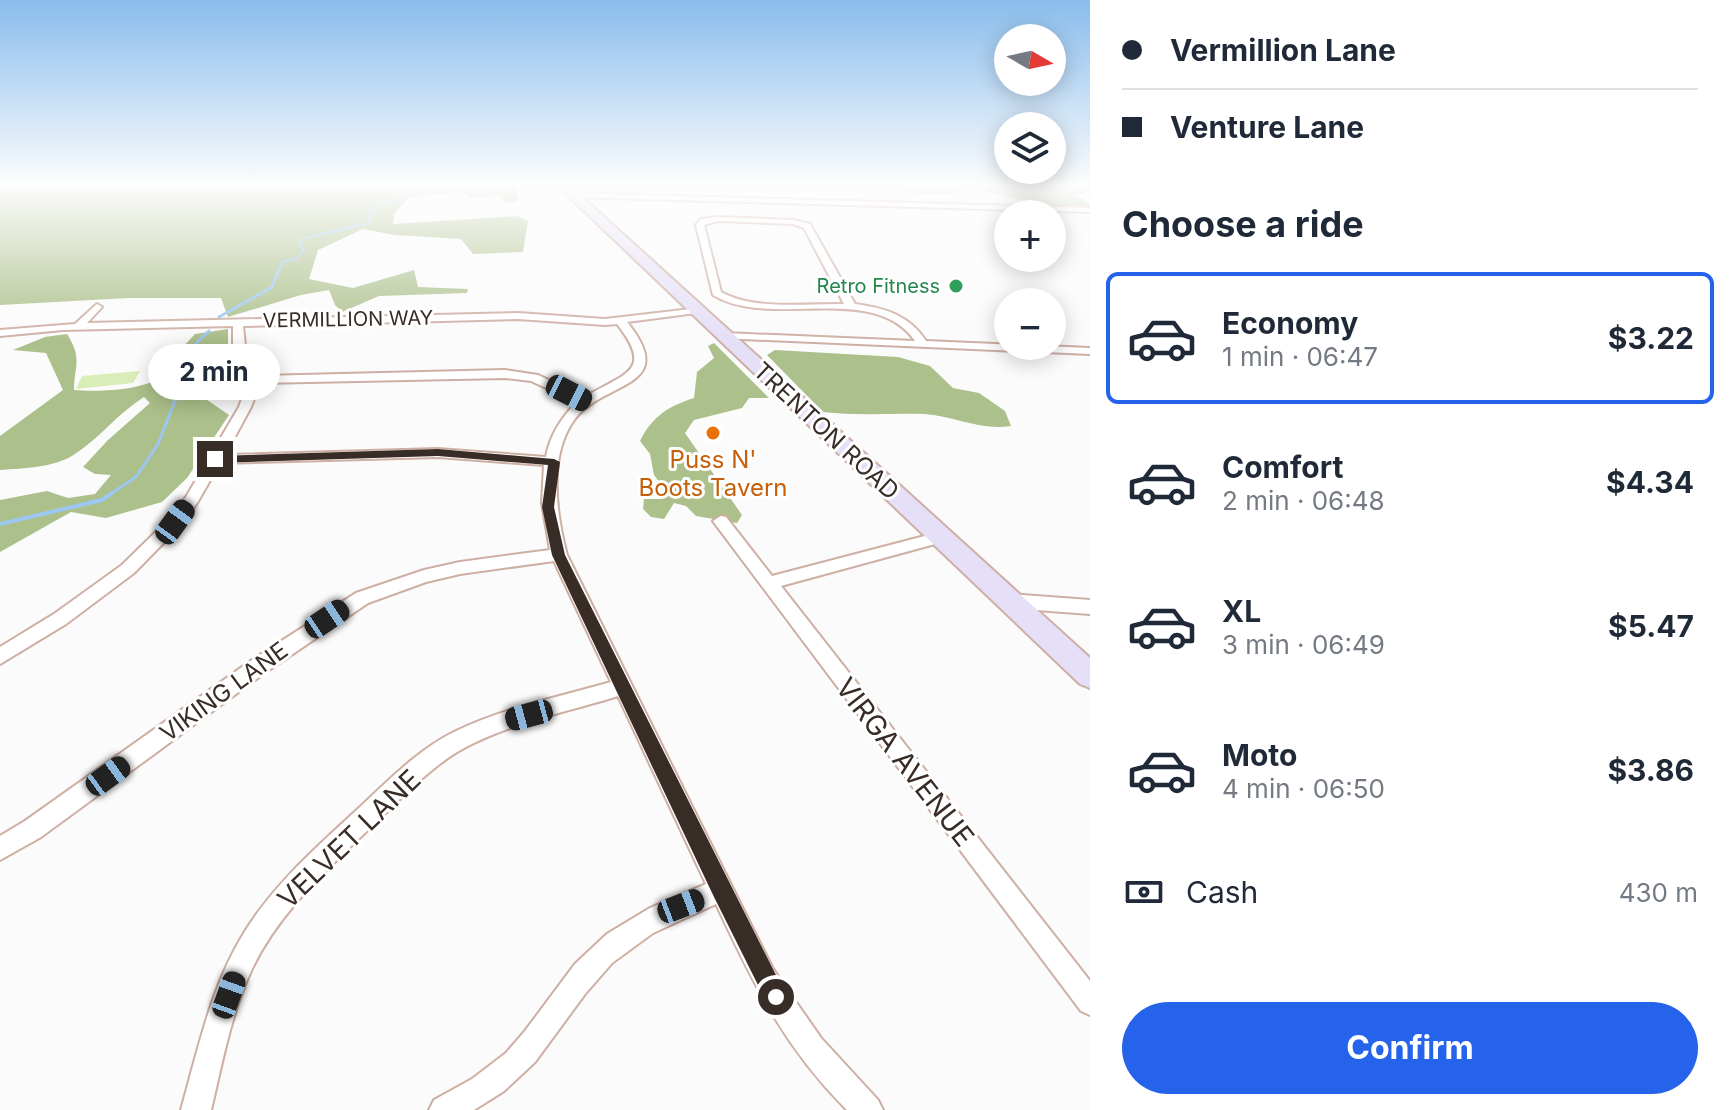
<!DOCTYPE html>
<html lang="en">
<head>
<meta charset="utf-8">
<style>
	body { margin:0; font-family:Inter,sans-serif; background:#f2f2f3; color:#1f2937; height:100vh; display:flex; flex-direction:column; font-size:30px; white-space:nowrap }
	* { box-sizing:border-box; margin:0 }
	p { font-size:26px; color:#747a83 }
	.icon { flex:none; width:44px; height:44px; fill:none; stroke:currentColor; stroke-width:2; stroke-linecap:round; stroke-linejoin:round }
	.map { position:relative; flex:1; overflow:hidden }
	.drawer { display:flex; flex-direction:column; background:#fff; width:640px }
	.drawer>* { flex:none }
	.top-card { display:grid; align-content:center; height:176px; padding:0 32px; background:#fff }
	.needle { width:52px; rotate:99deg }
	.controls { position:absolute; left:994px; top:24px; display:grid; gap:16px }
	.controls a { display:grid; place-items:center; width:72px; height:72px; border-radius:50%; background:#fff; box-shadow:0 4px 20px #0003; font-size:40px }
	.end { position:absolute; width:36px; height:36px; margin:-18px; border:10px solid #382c27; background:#fff; box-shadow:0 0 0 4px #fff }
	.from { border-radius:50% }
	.bubble { position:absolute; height:56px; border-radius:28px; background:#fff; box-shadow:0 4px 20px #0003; font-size:26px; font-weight:700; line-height:56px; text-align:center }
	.car { position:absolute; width:24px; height:48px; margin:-24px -12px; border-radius:10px; box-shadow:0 0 6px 2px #0007; background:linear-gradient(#222 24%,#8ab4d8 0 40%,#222 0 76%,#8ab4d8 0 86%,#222 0) }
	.top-card b { display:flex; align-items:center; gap:28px; height:76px; font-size:30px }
	.top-card b+b { border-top:2px solid #e0e1e3 }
	.top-card i { width:20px; height:20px; background:#1f2937 }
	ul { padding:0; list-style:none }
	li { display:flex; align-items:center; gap:24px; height:132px; margin:0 16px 12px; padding:0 16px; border:4px solid transparent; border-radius:12px }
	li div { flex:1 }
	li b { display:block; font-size:30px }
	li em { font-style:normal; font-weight:700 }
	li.current { border-color:#2563eb }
	li>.icon { width:72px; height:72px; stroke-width:1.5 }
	h2 { padding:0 32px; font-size:36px; line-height:96px }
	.pay { display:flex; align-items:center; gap:20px; height:88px; padding:0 32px; font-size:30px }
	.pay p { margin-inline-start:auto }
	.button { display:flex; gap:16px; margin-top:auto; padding:16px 32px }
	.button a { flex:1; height:92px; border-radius:48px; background:#2563eb; color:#fff; font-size:32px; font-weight:700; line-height:92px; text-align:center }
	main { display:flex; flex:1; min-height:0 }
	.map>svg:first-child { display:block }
</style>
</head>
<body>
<main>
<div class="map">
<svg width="1090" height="1110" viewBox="0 0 1090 1110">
	<rect width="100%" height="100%" fill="#fbfbfb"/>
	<g fill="#d8edb7">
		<polygon points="224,362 231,382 224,390 214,392 206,386 203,371"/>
		<polygon points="140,371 133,383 76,389 82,376"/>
	</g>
	<g fill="#acc08b">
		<polygon points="0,186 517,186 518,201 506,203 498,195 473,198 459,192 409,197 394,214 393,224 517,216 528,221 523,252 473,254 461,239 395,235 363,229 318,250 309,279 353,288 414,270 418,287 468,289 467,293 379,296 342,312 335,305 329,290 301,295 228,317 221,298 129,298 0,305"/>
		<path d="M881,186h209v6l-16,2 16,10v3h-40l-78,-19c-24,10 -67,6 -91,-2z"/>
		<path d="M228,329v28l-33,14 5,24 29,20 -42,63 -25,24 -56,16 -35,-6 -71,40v-52l47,-9 21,7 27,-4 16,-19 -16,-1 -12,-7 25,-27 42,-37 -6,-6c-26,16 -44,41 -69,57 -21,14 -51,14 -75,16v-34l63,-46 -17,-37 -33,-3 32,-13 22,-3c16,25 7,32 7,56 24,2 73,1 90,-16l1,-8 30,-32z"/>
		<path d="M714,343l55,55h-20l-7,10 -48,12 -9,13 57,82 -5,8 -41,-7 -10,-10 -12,-3 -10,16 -13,-2 -8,-8 1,-10h16l8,-5 -14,-19 -4,-21 -10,-13c12,-24 28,-35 54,-43l3,-26 17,-14 -6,-12z"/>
		<path d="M775,350l123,7 32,9 23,22 26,5 26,18 6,15c-30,5 -57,-10 -87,-12 -34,-1 -67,2 -101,-2l-56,-57z"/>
	</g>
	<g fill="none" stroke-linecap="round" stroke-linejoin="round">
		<polyline stroke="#9cc7f1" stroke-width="2" points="280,267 282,262 297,258 304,249 299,242 305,238 369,223 369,210 430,186"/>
		<g stroke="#9cc7f1" stroke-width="3">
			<polyline points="219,317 272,287 281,265"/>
			<polyline points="109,495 136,477 158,444 175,401 186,353 209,331"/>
		</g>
		<polyline stroke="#9cc7f1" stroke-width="4" points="0,524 102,500 112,493"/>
		<g stroke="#ceafa4" stroke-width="4">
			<g id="street">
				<polygon points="572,193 1090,208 1090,212 569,197"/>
				<path d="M718,217l76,3 16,4 45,80c30,4 54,11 71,37l164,7v6l-370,-16 -1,-2 5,-3 191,8c-42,-60 -144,-11 -202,-46l-17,-70 5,-6zM718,221l75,3 11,4 40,76c-38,-1 -89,7 -123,-12l-17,-67z"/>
				<path d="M97,304l5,3 -15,16 431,-10 87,6 95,-11v4l-4,1 -69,9c54,67 -24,58 -53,98 -26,36 -18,94 -7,135l206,414 48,69 57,62 5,10h-36c-63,-63 -94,-127 -131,-206l-63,29 -41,30 -27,31 -50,68 -31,29 -30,19h-45l5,-10 38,-21 34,-26 19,-22 50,-67 32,-30 43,-26 56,-24 -88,-188c-48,15 -99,25 -144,47 -39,18 -68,51 -99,80 -46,45 -96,88 -124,148 -20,43 -29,93 -40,139h-30c17,-60 30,-124 63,-177 30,-49 74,-87 115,-125 30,-28 59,-58 95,-76 49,-24 105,-35 157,-50l-57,-121 -94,13 -34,8 -58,21 -102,69 -225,165 -41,23v-24l25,-15 227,-161 104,-67 68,-23 36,-8 90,-12 -8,-47 2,-38 -106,-8 -218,6 -23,40 -17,23 -46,47 -68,51 -66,40v-17l54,-33 68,-49 48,-47 16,-21 53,-90 10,-27 -3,-16 -13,-18v-20l-170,4 -63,6v-6l75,-6zM518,319l87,6 12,-1c38,48 7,49 -32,73l-47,-22 -33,-5 -245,6 -2,-12 -13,-18 -2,-20zM505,378l26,3 46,21c-16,16 -27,33 -31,55l-108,-8 -213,6 26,-48 9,-24z"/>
				<polygon points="721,516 726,517 772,576 940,532 946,533 948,537 946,541 781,586 1090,981 1090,1015 1081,1011 716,525 713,521"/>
				<polygon points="1009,594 1090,600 1090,614 1009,608 1003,606 1000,601 1003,596"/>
			</g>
		</g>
		<g stroke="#ceafa4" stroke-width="4">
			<polygon id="secondary" points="558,186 570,186 1090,658 1090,688 1080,684"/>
		</g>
		<use href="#street" fill="#fff" fill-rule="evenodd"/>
		<use href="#secondary" fill="#e5dff7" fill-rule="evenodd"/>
	</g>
	<linearGradient id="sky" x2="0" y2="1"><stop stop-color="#89bcec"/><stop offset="0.54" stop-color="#fdfdfd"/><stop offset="1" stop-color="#fdfdfd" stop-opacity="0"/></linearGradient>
	<rect width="1090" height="342" fill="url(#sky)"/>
	<polygon fill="#382c27" points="438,449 554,459 560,462 554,507 565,555 783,989 786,997 783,1005 776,1008 768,1005 714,897 552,555 542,507 548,465 438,456 215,463 210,459 215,456"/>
	<circle fill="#2e9e5b" stroke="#fff" stroke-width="3" cx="956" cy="286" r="8"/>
	<circle fill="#e8710a" stroke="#fff" stroke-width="3" cx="713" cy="433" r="8"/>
	<g text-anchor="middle" stroke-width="6" stroke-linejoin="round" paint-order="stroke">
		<g font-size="20" fill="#27864d" stroke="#fff" text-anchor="end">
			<text x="940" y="293">Retro Fitness</text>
		</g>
		<g font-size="20" fill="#382c27" stroke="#fff">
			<text transform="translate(348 319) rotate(-1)" y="7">VERMILLION WAY</text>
		</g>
		<g font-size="24" fill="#382c27" stroke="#fff">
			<text transform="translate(826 431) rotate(43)" y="8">TRENTON ROAD</text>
			<text transform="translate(224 692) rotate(-36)" y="8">VIKING LANE</text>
		</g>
		<g font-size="24" fill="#c56008" stroke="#fff">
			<text x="713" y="468">Puss N'<tspan x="713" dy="28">Boots Tavern</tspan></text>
		</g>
		<g font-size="28" fill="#382c27" stroke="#fff">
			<text transform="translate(905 762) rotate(52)" y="10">VIRGA AVENUE</text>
			<text transform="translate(349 839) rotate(-44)" y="10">VELVET LANE</text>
		</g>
	</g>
</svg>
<div class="controls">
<a><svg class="needle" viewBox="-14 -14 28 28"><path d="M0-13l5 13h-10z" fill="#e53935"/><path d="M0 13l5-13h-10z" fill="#747a83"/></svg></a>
<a><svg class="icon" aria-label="layers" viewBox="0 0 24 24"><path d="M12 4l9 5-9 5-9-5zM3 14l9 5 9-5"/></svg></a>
<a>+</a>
<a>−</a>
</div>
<i class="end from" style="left:776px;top:997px"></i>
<i class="end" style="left:215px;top:459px"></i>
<div class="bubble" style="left:148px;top:344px;width:132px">2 min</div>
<i class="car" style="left:569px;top:393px;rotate:117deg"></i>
<i class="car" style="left:175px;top:522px;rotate:36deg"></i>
<i class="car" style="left:327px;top:619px;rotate:56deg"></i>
<i class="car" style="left:529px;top:715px;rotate:255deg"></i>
<i class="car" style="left:108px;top:776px;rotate:54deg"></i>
<i class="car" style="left:681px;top:906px;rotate:69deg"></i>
<i class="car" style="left:229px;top:995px;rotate:20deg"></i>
</div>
<section class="drawer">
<div class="top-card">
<b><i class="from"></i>Vermillion Lane</b>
<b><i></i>Venture Lane</b>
</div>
<h2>Choose a ride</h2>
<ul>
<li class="current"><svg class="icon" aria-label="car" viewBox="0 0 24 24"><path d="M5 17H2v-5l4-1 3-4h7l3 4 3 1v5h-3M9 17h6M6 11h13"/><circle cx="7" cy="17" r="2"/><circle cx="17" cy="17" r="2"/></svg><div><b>Economy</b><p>1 min · 06:47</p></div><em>$3.22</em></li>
<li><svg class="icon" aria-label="car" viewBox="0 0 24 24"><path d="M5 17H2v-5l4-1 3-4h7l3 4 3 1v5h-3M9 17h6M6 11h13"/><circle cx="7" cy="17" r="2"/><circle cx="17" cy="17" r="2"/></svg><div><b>Comfort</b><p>2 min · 06:48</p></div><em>$4.34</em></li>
<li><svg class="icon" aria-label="car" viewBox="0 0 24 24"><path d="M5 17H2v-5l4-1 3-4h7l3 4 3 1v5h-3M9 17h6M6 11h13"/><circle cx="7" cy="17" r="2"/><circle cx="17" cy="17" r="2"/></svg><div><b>XL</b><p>3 min · 06:49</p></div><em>$5.47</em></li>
<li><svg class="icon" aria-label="car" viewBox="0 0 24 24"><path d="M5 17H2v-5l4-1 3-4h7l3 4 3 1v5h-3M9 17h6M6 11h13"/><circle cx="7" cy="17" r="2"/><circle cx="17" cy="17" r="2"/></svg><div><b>Moto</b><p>4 min · 06:50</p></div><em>$3.86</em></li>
</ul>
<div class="pay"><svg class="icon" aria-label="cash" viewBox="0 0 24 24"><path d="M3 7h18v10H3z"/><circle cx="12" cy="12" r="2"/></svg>Cash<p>430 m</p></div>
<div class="button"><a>Confirm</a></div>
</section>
</main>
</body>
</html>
